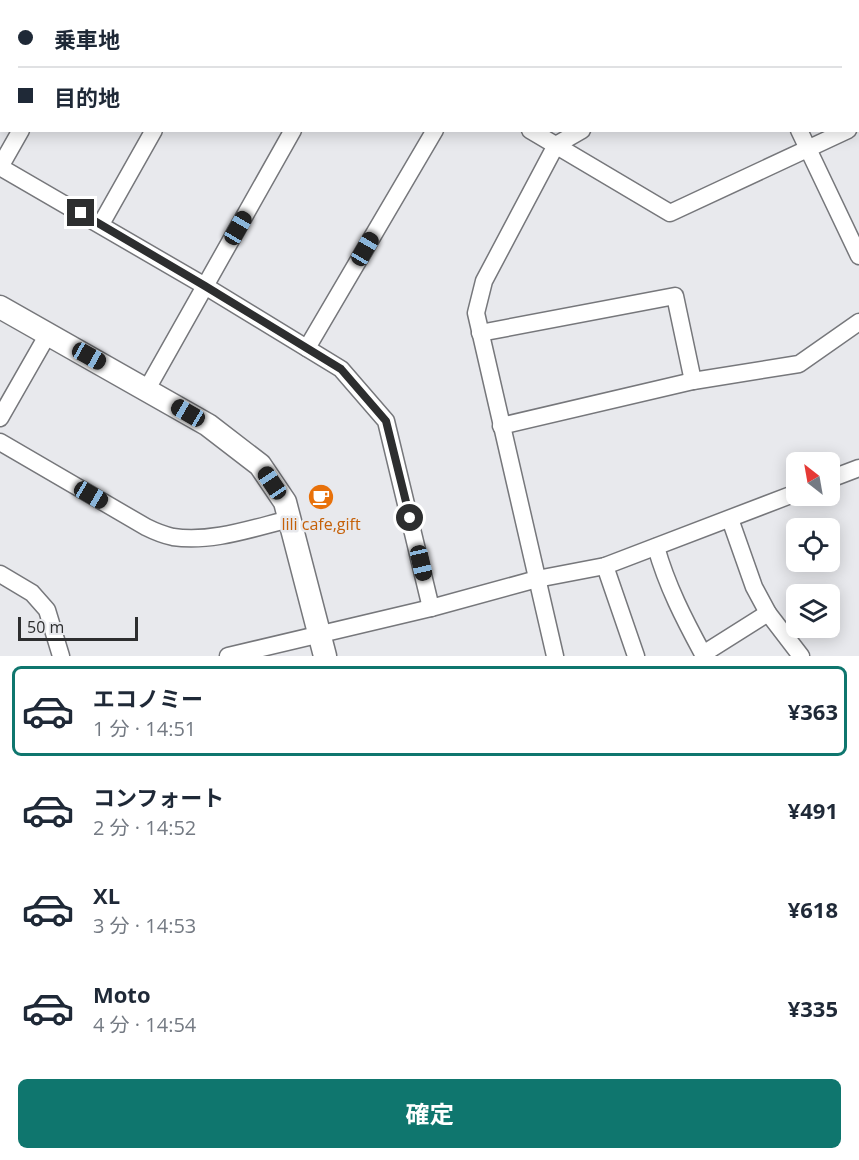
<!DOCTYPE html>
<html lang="ja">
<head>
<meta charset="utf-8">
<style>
	body { margin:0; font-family:"Open Sans","Noto Sans JP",sans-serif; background:#f2f2f3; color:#1f2937; height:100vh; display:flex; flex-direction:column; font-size:22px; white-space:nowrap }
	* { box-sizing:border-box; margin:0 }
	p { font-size:20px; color:#747a83 }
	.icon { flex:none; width:33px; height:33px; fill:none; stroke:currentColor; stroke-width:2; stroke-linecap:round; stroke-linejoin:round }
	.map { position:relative; height:656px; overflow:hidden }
	.drawer { display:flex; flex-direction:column; background:#fff; flex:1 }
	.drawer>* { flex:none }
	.guide { position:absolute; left:0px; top:0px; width:860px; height:132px; box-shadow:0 3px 15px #0003; display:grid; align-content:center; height:132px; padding:0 18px; background:#fff }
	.needle { width:39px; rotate:329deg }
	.fabs { position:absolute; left:786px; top:452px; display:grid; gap:12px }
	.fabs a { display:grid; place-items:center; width:54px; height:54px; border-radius:9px; background:#fff; box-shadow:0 3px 15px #0003; font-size:30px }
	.scale { position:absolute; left:18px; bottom:15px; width:120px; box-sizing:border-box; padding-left:6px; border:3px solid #2d2e2f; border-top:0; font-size:16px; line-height:21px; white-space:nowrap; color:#2d2e2f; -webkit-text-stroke:4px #e8e9ed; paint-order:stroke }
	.end { position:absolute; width:27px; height:27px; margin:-14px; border:8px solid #2d2e2f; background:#fff; box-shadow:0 0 0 3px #fff }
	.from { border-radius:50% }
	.car { position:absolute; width:18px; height:36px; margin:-18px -9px; border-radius:8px; box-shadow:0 0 4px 2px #0007; background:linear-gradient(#222 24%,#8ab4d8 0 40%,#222 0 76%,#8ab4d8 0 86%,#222 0) }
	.guide b { display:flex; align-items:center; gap:21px; height:57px; font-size:22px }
	.guide b+b { border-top:2px solid #e0e1e3 }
	.guide i { width:15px; height:15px; background:#1f2937 }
	ul { padding:10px 0 0; list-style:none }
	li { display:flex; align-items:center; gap:18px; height:90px; margin:0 12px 9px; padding:0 6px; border:3px solid transparent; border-radius:9px }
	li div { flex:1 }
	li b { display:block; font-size:22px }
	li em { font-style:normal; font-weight:700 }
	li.on { border-color:#0f766e }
	li>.icon { width:54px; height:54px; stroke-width:1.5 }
	.cta { display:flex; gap:12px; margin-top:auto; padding:12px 18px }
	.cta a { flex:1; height:69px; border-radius:9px; background:#0f766e; color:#fff; font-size:24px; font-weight:700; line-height:69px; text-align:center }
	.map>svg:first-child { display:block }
</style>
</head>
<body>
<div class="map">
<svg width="859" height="656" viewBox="0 0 859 656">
	<rect width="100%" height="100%" fill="#e8e9ed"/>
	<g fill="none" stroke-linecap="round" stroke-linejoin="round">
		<g stroke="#76777b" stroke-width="19">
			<g id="street">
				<polyline points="295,0 298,2"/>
				<polyline points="568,0 569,2"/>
				<polyline points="737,0 738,2"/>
				<polyline points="95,2 96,0"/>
				<polyline points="226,2 227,0"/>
				<polyline points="367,2 368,0"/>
				<polyline points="510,2 511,0"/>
				<polyline points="824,2 827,0"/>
				<polyline points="530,130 670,213 848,130"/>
				<polyline points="799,130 859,256"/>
				<polyline points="0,167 205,286 341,369 386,421 431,608"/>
				<polyline points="0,167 21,130"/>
				<polyline points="101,224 154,130"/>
				<polyline points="480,333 675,296 693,381"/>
				<polyline points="307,348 435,130"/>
				<polyline points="147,389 293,130"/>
				<polyline points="0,418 48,334"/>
				<polyline points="501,426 693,381 799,364 859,322"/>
				<path d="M0,442l146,85c8,4 18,8 27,10 38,6 80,-9 117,-18"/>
				<polyline points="830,479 859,468"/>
				<polyline points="730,519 754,587 768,613 801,656"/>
				<path d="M656,547c11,39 28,72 47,107l65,-41"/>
				<polyline points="605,566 636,656"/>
				<polyline points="0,574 32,593 47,610 61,656"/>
				<polyline points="228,656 431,608 537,579 605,566 796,493"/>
				<polyline points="555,656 476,313 484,281 556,145 582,130"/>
			</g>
		</g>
		<g stroke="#76777b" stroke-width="25">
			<polyline id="secondary" points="0,307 208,425 260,465 285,502 325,656"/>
		</g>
		<use href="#street" stroke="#fff" stroke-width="16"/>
		<use href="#secondary" stroke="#fff" stroke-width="22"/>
	</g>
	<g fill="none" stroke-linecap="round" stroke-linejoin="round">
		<polyline stroke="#2d2e2f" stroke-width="8" points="81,213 205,286 341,369 386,421 410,518"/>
	</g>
	<defs>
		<g id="cafe-disc" transform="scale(1.35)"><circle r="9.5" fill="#e8710a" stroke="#e8e9ed"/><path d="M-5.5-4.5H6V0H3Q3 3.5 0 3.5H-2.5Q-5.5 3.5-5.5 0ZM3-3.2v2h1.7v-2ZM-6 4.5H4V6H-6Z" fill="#fff"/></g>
	</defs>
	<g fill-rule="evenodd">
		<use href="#cafe-disc" x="321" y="497"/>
	</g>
	<g text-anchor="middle" stroke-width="5" stroke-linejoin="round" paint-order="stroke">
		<g font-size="16" fill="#c56008" stroke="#e8e9ed">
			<text x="321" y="530">lili cafe,gift</text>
		</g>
	</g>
</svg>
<div class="fabs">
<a><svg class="needle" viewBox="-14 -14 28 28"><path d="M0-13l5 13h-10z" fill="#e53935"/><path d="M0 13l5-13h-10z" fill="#747a83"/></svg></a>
<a><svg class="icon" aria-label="locate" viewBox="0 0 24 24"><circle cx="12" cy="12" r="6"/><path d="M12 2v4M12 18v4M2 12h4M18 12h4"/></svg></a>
<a><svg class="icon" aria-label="layers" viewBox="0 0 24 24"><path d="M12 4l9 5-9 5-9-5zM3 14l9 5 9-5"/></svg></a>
</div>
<div class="scale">50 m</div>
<i class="end from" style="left:410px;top:518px"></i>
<i class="end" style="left:81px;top:213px"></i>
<i class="car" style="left:238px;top:228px;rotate:30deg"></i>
<i class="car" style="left:365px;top:249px;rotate:30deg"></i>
<i class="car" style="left:89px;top:356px;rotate:119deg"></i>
<i class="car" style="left:188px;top:413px;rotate:300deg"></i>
<i class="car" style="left:272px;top:483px;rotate:326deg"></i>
<i class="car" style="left:91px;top:495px;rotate:120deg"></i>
<i class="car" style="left:421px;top:563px;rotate:167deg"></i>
<div class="guide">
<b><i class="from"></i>乗車地</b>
<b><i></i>目的地</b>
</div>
</div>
<section class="drawer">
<ul>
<li class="on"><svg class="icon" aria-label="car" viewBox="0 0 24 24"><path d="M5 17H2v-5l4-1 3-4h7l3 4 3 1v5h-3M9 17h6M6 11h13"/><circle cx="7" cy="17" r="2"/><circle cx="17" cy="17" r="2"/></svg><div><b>エコノミー</b><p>1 分 · 14:51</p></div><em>¥363</em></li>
<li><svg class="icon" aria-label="car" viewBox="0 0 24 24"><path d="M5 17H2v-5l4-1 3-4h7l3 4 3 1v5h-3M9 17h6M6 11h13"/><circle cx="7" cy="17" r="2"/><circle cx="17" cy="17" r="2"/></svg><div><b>コンフォート</b><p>2 分 · 14:52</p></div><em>¥491</em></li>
<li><svg class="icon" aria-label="car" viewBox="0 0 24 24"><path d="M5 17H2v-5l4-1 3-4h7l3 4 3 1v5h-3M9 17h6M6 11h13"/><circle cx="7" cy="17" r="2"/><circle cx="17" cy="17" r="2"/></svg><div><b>XL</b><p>3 分 · 14:53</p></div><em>¥618</em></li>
<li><svg class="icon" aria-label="car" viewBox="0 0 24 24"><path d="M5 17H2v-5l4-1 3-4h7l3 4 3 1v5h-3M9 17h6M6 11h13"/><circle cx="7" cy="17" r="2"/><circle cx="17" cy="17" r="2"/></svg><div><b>Moto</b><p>4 分 · 14:54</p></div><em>¥335</em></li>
</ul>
<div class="cta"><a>確定</a></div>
</section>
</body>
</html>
